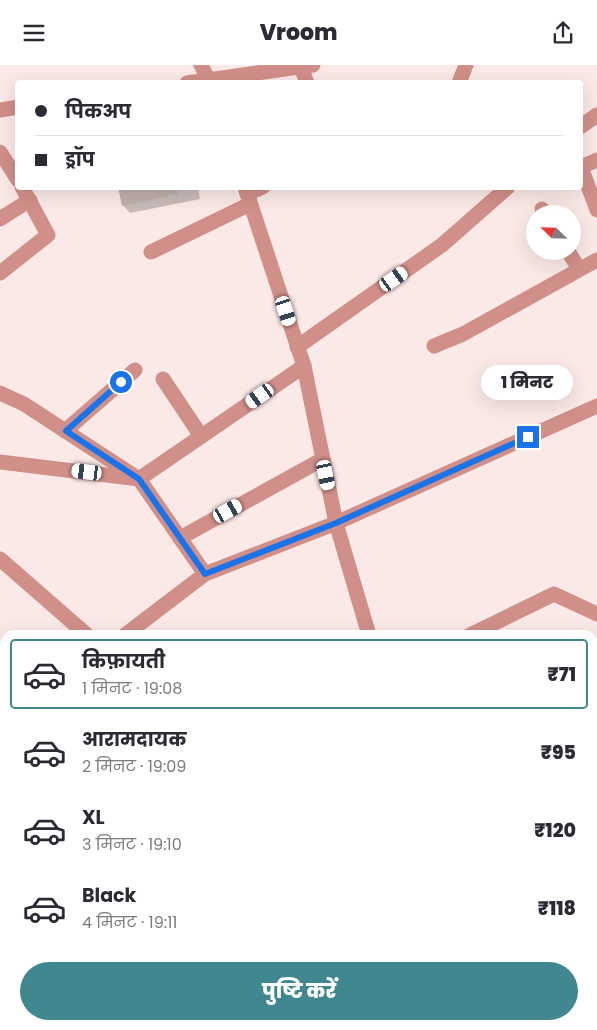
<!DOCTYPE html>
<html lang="hi">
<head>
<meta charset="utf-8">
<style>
	body { margin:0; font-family:Poppins,"Noto Sans Devanagari",sans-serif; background:#f2f2f3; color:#2b2b33; height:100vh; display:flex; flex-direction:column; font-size:19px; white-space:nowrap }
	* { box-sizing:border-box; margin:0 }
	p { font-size:16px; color:#7c7c81 }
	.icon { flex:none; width:28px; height:28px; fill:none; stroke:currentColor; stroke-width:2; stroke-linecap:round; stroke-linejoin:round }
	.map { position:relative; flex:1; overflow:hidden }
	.drawer { position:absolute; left:0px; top:565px; width:598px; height:400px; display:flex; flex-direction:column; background:#fff; border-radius:15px 15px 0 0; box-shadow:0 5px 20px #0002 }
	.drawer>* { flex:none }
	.guide { position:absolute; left:15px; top:15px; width:568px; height:110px; border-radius:5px; box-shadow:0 5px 20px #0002; display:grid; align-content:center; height:110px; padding:0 20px; background:#fff }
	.needle { width:32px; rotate:293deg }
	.tools { position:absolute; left:526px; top:140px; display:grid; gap:10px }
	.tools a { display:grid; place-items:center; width:55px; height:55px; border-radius:50%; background:#fff; box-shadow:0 5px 20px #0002; font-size:25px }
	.end { position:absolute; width:22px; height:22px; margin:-11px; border:6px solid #1a73e8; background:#fff; box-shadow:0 0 0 2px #fff }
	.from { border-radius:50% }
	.bubble { position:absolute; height:35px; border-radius:18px; background:#fff; box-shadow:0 5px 20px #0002; font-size:16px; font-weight:800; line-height:35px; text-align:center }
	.car { position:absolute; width:15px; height:30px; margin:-15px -8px; border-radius:6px; box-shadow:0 0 4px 1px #0007; background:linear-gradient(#fff 24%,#345 0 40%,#fff 0 76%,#345 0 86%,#fff 0) }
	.guide b { display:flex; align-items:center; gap:18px; height:48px; font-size:19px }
	.guide b+b { border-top:1px solid #e1e1e2 }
	.guide i { width:12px; height:12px; background:#2b2b33 }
	ul { padding:9px 0 0; list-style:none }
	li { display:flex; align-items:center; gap:15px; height:70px; margin:0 10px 8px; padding:0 10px; border:2px solid transparent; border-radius:5px }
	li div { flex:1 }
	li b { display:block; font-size:19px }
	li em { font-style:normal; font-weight:800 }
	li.on { border-color:#40878f }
	li>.icon { width:45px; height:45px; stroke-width:1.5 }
	.action { display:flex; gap:10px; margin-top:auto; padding:10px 20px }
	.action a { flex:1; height:58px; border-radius:30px; background:#40878f; color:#fff; font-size:20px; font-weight:800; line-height:58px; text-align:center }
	header { display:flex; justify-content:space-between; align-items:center; height:65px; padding:0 20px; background:#fff; font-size:22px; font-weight:800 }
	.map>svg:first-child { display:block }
</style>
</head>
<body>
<header><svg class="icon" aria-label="menu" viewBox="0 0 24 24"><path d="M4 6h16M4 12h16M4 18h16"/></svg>Vroom<svg class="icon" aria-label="share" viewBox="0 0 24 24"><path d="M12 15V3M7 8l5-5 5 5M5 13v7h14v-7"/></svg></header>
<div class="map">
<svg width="597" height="965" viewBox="0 0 597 965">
	<rect width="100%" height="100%" fill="#fae9e7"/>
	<polygon fill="#0003" points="119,122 198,122 200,134 130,148 123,140"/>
	<polygon fill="#bfafad" points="118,122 177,122 178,129 122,141"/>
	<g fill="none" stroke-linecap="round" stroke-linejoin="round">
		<g stroke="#d18f89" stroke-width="15">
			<polyline points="201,0 210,18"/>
			<polyline points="301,2 307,18"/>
			<polyline points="187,18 313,0"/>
			<polyline points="459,18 466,0"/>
			<polyline points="0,45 18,42"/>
			<polyline points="580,62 597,50"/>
			<polyline points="0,87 18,115"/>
			<polyline points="597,95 581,102 597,145"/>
			<polyline points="245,122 304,301 336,458 369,570"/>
			<polyline points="247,129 263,122"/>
			<polyline points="542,144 545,149"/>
			<polyline points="0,154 30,135"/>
			<polyline points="568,186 579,204"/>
			<polyline points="151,187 250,139"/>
			<polyline points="0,208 48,170 22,122"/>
			<polyline points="434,281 463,269 597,195"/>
			<polyline points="297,282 442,180 508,122"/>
			<polyline points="163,314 201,371"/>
			<polyline points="0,328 24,339 139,414 205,509"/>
			<polyline points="65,366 135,305"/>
			<polyline points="0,397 139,414 304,301"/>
			<polyline points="180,473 323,394"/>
			<polyline points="0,494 87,570"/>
			<polyline points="125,570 205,509 336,458 597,341"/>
			<polyline points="470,570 554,529 597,549"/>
			<polyline points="0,714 5,706"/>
			<polyline points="592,888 597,882"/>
			<polyline points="0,909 5,915"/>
			<polyline points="592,939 597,945"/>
			<polyline points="49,960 54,965"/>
			<polyline points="157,965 163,960"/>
		</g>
	</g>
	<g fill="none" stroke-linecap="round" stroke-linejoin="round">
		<polyline stroke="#1a73e8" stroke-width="6" points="121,317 66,366 139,414 205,509 336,458 528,372"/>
	</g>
</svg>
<div class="tools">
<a><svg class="needle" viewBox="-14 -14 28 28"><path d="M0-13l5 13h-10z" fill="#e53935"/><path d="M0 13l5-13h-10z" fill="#7c7c81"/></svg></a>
</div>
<i class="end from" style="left:121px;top:317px"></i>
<i class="end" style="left:528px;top:372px"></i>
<div class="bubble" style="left:481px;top:300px;width:92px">1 मिनट</div>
<i class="car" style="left:394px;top:214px;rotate:55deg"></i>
<i class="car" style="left:286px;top:246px;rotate:162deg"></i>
<i class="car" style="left:260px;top:331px;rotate:235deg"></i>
<i class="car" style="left:87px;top:407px;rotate:277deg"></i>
<i class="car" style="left:326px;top:410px;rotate:168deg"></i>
<i class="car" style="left:228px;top:446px;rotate:61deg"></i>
<div class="guide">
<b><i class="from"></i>पिकअप</b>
<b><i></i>ड्रॉप</b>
</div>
<section class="drawer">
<ul>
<li class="on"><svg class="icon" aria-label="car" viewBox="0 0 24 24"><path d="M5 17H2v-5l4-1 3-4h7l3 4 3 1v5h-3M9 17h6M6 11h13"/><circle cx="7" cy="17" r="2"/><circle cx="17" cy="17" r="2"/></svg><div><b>किफ़ायती</b><p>1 मिनट · 19:08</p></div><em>₹71</em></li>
<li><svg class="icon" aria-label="car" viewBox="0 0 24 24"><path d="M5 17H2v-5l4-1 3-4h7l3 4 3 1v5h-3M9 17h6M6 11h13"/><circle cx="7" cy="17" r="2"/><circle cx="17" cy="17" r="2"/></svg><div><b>आरामदायक</b><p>2 मिनट · 19:09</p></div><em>₹95</em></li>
<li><svg class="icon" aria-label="car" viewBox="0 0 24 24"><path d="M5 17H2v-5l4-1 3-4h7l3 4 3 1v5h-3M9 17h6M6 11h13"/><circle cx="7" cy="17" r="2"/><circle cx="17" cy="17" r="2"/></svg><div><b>XL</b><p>3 मिनट · 19:10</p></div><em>₹120</em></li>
<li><svg class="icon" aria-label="car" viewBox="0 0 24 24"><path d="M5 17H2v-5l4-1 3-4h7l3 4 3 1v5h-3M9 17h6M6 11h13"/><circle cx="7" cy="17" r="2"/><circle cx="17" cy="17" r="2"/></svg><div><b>Black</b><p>4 मिनट · 19:11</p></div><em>₹118</em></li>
</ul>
<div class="action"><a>पुष्टि करें</a></div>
</section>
</div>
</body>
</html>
